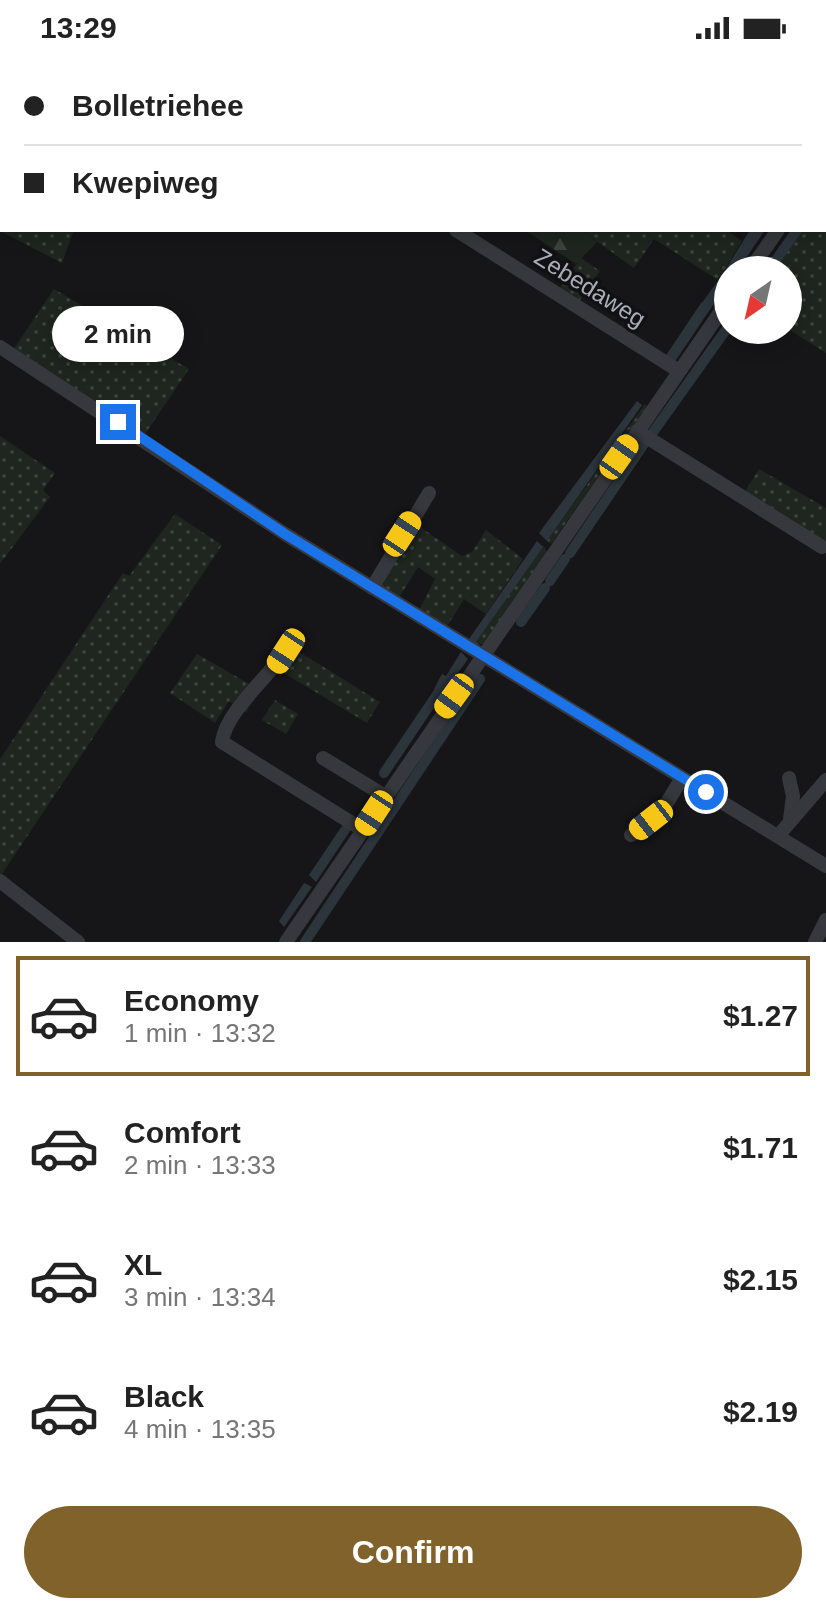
<!DOCTYPE html>
<html lang="en">
<head>
<meta charset="utf-8">
<style>
	body { margin:0; font-family:Arial,sans-serif; background:#f2f2f2; color:#222; height:100vh; display:flex; flex-direction:column; font-size:30px; white-space:nowrap }
	* { box-sizing:border-box; margin:0 }
	p { font-size:26px; color:#767676 }
	.icon { flex:none; width:44px; height:44px; fill:none; stroke:currentColor; stroke-width:2; stroke-linecap:round; stroke-linejoin:round }
	.map { position:relative; height:886px; overflow:hidden }
	.details { display:flex; flex-direction:column; background:#fff; flex:1 }
	.details>* { flex:none }
	.banner { position:absolute; left:0px; top:0px; width:826px; height:176px; box-shadow:0 4px 20px #0003; display:grid; align-content:center; height:176px; padding:0 24px; background:#fff }
	.needle { width:52px; rotate:214deg }
	.fabs { position:absolute; left:714px; top:200px; display:grid; gap:16px }
	.fabs a { display:grid; place-items:center; width:88px; height:88px; border-radius:50%; background:#fff; box-shadow:0 4px 20px #0003; font-size:40px }
	.end { position:absolute; width:36px; height:36px; margin:-18px; border:10px solid #1a73e8; background:#fff; box-shadow:0 0 0 4px #fff }
	.from { border-radius:50% }
	.bubble { position:absolute; height:56px; border-radius:28px; background:#fff; box-shadow:0 4px 20px #0003; font-size:26px; font-weight:600; line-height:56px; text-align:center }
	.car { position:absolute; width:24px; height:48px; margin:-24px -12px; border-radius:10px; box-shadow:0 0 6px 2px #0007; background:linear-gradient(#f5c518 24%,#345 0 40%,#f5c518 0 76%,#345 0 86%,#f5c518 0) }
	.banner b { display:flex; align-items:center; gap:28px; height:76px; font-size:30px }
	.banner b+b { border-top:2px solid #e0e0e0 }
	.banner i { width:20px; height:20px; background:#222 }
	ul { padding:14px 0 0; list-style:none }
	li { display:flex; align-items:center; gap:24px; height:120px; margin:0 16px 12px; padding:0 8px; border:4px solid transparent; border-radius:0px }
	li div { flex:1 }
	li b { display:block; font-size:30px }
	li em { font-style:normal; font-weight:600 }
	li.active { border-color:#80622a }
	li>.icon { width:72px; height:72px; stroke-width:1.5 }
	.action { display:flex; gap:16px; margin-top:auto; padding:16px 24px }
	.action a { flex:1; height:92px; border-radius:48px; background:#80622a; color:#fff; font-size:32px; font-weight:600; line-height:92px; text-align:center }
	.status { display:flex; justify-content:space-between; align-items:center; height:56px; padding:0 40px; background:#fff; direction:ltr }
	.status svg { height:22px; fill:currentColor }
	.map>svg:first-child { display:block }
</style>
</head>
<body>
<div class="status"><b>13:29</b><svg viewBox="0 0 49 12"><path d="M0 12V9h3v3zM5 12V6h3v6zM10 12V3h3v9zM15 12V0h3v12zM26 1h20v11H26zM47 4h2v5h-2z"/></svg></div>
<div class="map">
<svg width="826" height="886" viewBox="0 0 826 886">
	<defs>
		<pattern id="grass-dots" width="8" height="8" patternUnits="userSpaceOnUse" patternTransform="scale(2)"><rect width="8" height="8" fill="#1e261f"/><path d="M2 2h.1M6 6h.1" fill="none" stroke="#3c433d" stroke-width="1.8" stroke-linecap="round"/></pattern>
		<pattern id="forest-firs" width="22" height="20" patternUnits="userSpaceOnUse" patternTransform="scale(2)"><rect width="22" height="20" fill="#1e261f"/><path d="M5 1l3.5 6h-7zM16 11l3.5 6h-7z" fill="#3c433d"/></pattern>
	</defs>
	<rect width="100%" height="100%" fill="#161618"/>
	<g fill="url(#grass-dots)">
		<polygon points="0,134 2,174 74,174 62,207 0,175"/>
		<polygon points="826,141 826,297 788,273 788,214 774,214 802,174 824,174"/>
		<polygon points="581,174 726,174 742,185 718,224 654,183 634,212"/>
		<polygon points="581,202 600,215 578,247 558,234"/>
		<polygon points="54,233 189,313 145,378 13,294"/>
		<polygon points="645,348 647,350 551,488 547,485"/>
		<polygon points="0,380 55,417 43,434 50,441 0,508"/>
		<polygon points="759,413 826,452 826,496 740,444"/>
		<polygon points="175,458 222,489 0,821 0,703 123,517 129,520"/>
		<polygon points="413,466 462,500 472,496 486,474 523,503 486,558 464,543 446,572 419,554 435,523 418,511 400,540 378,529"/>
		<polygon points="543,489 548,498 484,588 474,589"/>
		<polygon points="288,589 380,646 367,667 274,611"/>
		<polygon points="197,598 260,634 246,656 229,645 215,667 170,637"/>
		<polygon points="275,644 298,658 286,678 262,664"/>
	</g>
	<polygon fill="url(#forest-firs)" points="525,174 581,174 597,186 576,208"/>
	<g fill="#2c353c">
		<polygon points="750,174 765,174 738,214 728,214 728,229 719,240 712,235"/>
		<polygon points="709,241 715,246 674,307 665,301 701,247"/>
		<polygon points="637,345 642,349 547,485 539,477"/>
		<polygon points="537,485 543,491 474,589 469,583"/>
		<polygon points="461,596 468,603 442,639 434,633 442,618 446,620"/>
		<polygon points="344,767 352,772 316,826 309,819"/>
		<polygon points="304,827 312,831 284,871 279,865"/>
	</g>
	<g fill="none" stroke-linecap="round" stroke-linejoin="round">
		<g stroke="#2c353c" stroke-width="10">
			<polyline points="769,214 797,174"/>
			<polyline points="704,253 728,219"/>
			<polyline points="651,379 728,271"/>
			<polyline points="570,497 644,388"/>
			<polyline points="550,525 565,503"/>
			<polyline points="521,566 545,532"/>
			<polyline points="384,717 444,628"/>
			<polyline points="305,886 480,623"/>
		</g>
		<g stroke="#37383d" stroke-width="14">
			<polyline points="197,0 200,2"/>
			<polyline points="824,110 826,108"/>
			<polyline points="824,126 826,128"/>
			<polyline points="456,174 679,315"/>
			<polyline points="750,214 778,174"/>
			<polyline points="0,291 285,478 826,810"/>
			<polyline points="637,375 822,491"/>
			<polyline points="372,532 429,437"/>
			<path d="M286,595c-17,25 -61,62 -64,91l141,88"/>
			<polyline points="323,702 385,740"/>
			<polyline points="789,722 793,740 790,763"/>
			<polyline points="631,779 665,750 682,722"/>
			<polyline points="778,780 826,724"/>
			<polyline points="0,825 78,886"/>
			<polyline points="286,886 728,245"/>
			<polyline points="815,886 826,864"/>
		</g>
	</g>
	<g fill="none" stroke-linecap="round" stroke-linejoin="round">
		<polyline stroke="#1a73e8" stroke-width="10" points="118,366 285,478 706,736"/>
	</g>
	<g text-anchor="middle" stroke-width="7" stroke-linejoin="round" paint-order="stroke">
		<g font-size="24" fill="#a8adb8" stroke="#111113">
			<text transform="translate(590 232) rotate(32)" y="8">Zebedaweg</text>
		</g>
	</g>
</svg>
<div class="fabs">
<a><svg class="needle" viewBox="-14 -14 28 28"><path d="M0-13l5 13h-10z" fill="#e53935"/><path d="M0 13l5-13h-10z" fill="#767676"/></svg></a>
</div>
<i class="end from" style="left:706px;top:736px"></i>
<i class="end" style="left:118px;top:366px"></i>
<div class="bubble" style="left:52px;top:250px;width:132px">2 min</div>
<i class="car" style="left:619px;top:401px;rotate:35deg"></i>
<i class="car" style="left:402px;top:478px;rotate:33deg"></i>
<i class="car" style="left:286px;top:595px;rotate:213deg"></i>
<i class="car" style="left:454px;top:640px;rotate:216deg"></i>
<i class="car" style="left:374px;top:757px;rotate:213deg"></i>
<i class="car" style="left:651px;top:764px;rotate:232deg"></i>
<div class="banner">
<b><i class="from"></i>Bolletriehee</b>
<b><i></i>Kwepiweg</b>
</div>
</div>
<section class="details">
<ul>
<li class="active"><svg class="icon" aria-label="car" viewBox="0 0 24 24"><path d="M5 17H2v-5l4-1 3-4h7l3 4 3 1v5h-3M9 17h6M6 11h13"/><circle cx="7" cy="17" r="2"/><circle cx="17" cy="17" r="2"/></svg><div><b>Economy</b><p>1 min · 13:32</p></div><em>$1.27</em></li>
<li><svg class="icon" aria-label="car" viewBox="0 0 24 24"><path d="M5 17H2v-5l4-1 3-4h7l3 4 3 1v5h-3M9 17h6M6 11h13"/><circle cx="7" cy="17" r="2"/><circle cx="17" cy="17" r="2"/></svg><div><b>Comfort</b><p>2 min · 13:33</p></div><em>$1.71</em></li>
<li><svg class="icon" aria-label="car" viewBox="0 0 24 24"><path d="M5 17H2v-5l4-1 3-4h7l3 4 3 1v5h-3M9 17h6M6 11h13"/><circle cx="7" cy="17" r="2"/><circle cx="17" cy="17" r="2"/></svg><div><b>XL</b><p>3 min · 13:34</p></div><em>$2.15</em></li>
<li><svg class="icon" aria-label="car" viewBox="0 0 24 24"><path d="M5 17H2v-5l4-1 3-4h7l3 4 3 1v5h-3M9 17h6M6 11h13"/><circle cx="7" cy="17" r="2"/><circle cx="17" cy="17" r="2"/></svg><div><b>Black</b><p>4 min · 13:35</p></div><em>$2.19</em></li>
</ul>
<div class="action"><a>Confirm</a></div>
</section>
</body>
</html>
